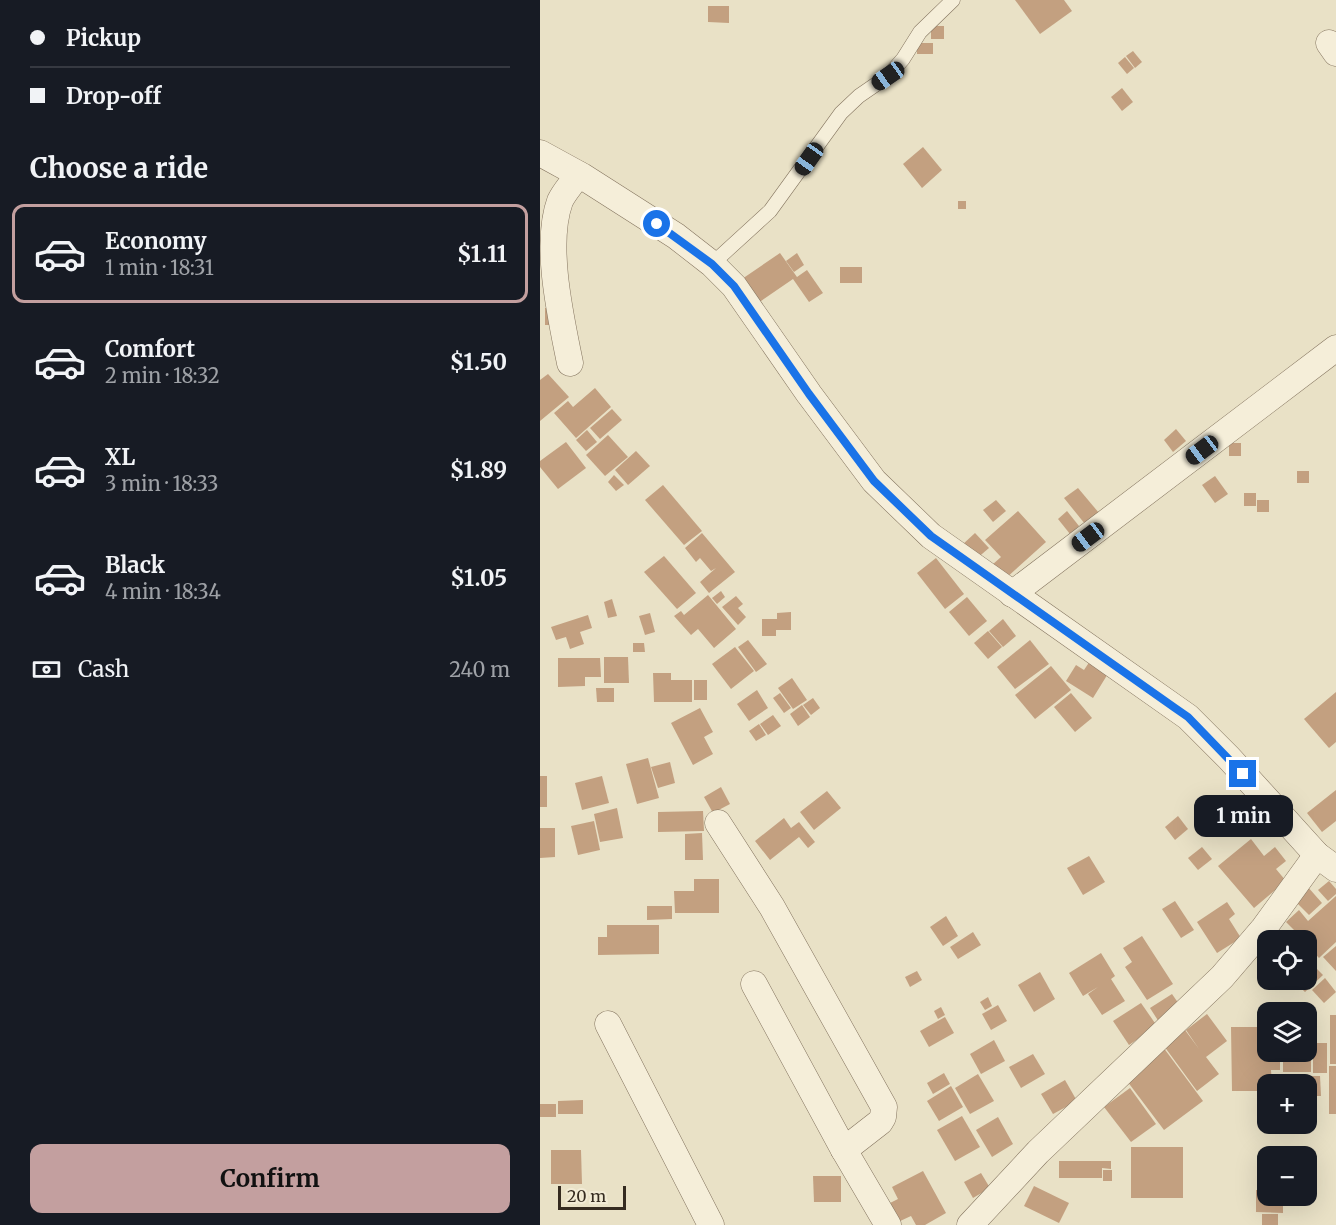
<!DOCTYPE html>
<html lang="en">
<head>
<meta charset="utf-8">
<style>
	body { margin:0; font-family:Merriweather,serif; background:#20242c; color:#f1f3f6; height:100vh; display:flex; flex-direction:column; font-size:22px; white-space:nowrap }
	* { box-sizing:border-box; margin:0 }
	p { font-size:20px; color:#9ea1a6 }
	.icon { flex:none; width:33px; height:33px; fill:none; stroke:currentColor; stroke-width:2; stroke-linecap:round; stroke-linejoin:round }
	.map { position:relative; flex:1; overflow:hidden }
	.drawer { display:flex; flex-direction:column; background:#171b24; width:540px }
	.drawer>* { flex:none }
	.hud { display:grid; align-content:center; height:132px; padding:0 30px; background:#171b24 }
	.fabs { position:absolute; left:717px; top:930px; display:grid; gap:12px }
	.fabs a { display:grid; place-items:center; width:60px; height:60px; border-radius:12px; background:#171b24; box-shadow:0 6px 24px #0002; font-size:30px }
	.scale { position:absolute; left:18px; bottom:15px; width:68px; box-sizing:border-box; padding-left:6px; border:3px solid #352b20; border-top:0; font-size:16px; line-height:21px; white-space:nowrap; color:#352b20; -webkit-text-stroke:4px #f2ebd5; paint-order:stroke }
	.end { position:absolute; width:27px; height:27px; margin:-14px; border:8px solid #1a73e8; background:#fff; box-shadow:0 0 0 3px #fff }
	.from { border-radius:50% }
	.bubble { position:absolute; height:42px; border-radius:12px; background:#171b24; box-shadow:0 6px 24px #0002; font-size:20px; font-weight:700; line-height:42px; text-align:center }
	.car { position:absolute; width:18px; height:36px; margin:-18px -9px; border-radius:8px; box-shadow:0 0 4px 2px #0007; background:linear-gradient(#222 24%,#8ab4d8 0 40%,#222 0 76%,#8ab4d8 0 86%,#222 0) }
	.hud b { display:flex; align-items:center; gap:21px; height:57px; font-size:22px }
	.hud b+b { border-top:2px solid #363941 }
	.hud i { width:15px; height:15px; background:#f1f3f6 }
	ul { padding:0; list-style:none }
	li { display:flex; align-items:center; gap:18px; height:99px; margin:0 12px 9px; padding:0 18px; border:3px solid transparent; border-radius:12px }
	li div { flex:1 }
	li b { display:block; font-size:22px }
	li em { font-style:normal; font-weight:700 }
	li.active { border-color:#c39f9f }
	li>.icon { width:54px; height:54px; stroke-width:1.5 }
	h2 { padding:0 30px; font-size:27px; line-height:72px }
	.pay { display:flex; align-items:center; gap:15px; height:66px; padding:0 30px; font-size:22px }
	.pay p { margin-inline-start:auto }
	.cta { display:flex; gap:12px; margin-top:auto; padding:12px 30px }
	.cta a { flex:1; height:69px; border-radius:12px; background:#c39f9f; color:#111; font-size:24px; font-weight:700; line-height:69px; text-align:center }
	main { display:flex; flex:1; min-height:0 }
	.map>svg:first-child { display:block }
</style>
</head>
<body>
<main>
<section class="drawer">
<div class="hud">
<b><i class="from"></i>Pickup</b>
<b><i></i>Drop-off</b>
</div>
<h2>Choose a ride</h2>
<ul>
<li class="active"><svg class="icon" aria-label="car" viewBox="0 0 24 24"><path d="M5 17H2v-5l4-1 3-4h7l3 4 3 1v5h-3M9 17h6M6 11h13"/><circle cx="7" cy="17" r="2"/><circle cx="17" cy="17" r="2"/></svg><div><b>Economy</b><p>1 min · 18:31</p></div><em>$1.11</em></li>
<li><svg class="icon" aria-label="car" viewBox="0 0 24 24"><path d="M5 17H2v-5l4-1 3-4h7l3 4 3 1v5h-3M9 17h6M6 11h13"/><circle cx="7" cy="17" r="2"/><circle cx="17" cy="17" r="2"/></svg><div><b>Comfort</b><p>2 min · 18:32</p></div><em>$1.50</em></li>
<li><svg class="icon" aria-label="car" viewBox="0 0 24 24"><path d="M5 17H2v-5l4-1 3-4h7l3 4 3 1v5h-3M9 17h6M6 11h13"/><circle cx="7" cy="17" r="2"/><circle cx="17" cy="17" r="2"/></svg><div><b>XL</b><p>3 min · 18:33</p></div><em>$1.89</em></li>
<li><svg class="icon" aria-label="car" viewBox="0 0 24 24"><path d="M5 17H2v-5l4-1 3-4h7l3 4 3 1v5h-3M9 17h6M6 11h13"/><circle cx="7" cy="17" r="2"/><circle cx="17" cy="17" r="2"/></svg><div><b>Black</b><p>4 min · 18:34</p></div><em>$1.05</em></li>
</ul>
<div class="pay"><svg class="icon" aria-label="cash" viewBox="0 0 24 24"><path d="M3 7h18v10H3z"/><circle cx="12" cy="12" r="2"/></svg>Cash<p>240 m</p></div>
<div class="cta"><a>Confirm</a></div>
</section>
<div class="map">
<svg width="796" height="1225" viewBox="0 0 796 1225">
	<rect width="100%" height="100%" fill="#e9e1c6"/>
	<g fill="#c3a080">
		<polygon points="475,0 524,0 532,11 500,34"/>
		<polygon points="168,6 189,6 189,23 168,22"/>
		<rect x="391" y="26" width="13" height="13"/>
		<rect x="377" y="43" width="16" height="11"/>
		<polygon points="593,51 602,62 595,68 586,56"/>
		<polygon points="585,57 594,68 587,74 578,63"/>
		<polygon points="582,88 593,102 582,111 571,97"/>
		<polygon points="383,147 402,170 382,188 363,164"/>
		<rect x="418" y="201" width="8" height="8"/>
		<polygon points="240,253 257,277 267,270 283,293 269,302 253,279 218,303 202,279"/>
		<polygon points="257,253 264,265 254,272 246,261"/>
		<rect x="300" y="267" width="22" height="16"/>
		<rect x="5" y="308" width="12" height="17"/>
		<polygon points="8,374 29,397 0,421 0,380"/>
		<polygon points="55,388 71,407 36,438 14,413 28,401 33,407"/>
		<polygon points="72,409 82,420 60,439 50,428"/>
		<polygon points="636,429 646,441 633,452 624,440"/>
		<polygon points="47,430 57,442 46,451 36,440"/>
		<polygon points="68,435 88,457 65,476 46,455"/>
		<polygon points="26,442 46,468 18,489 0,467 0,461"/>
		<rect x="689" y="443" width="12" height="13"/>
		<polygon points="96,451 110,466 88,485 75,470"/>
		<rect x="757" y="471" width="12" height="12"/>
		<polygon points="74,475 84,485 76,491 68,482"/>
		<polygon points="675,476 688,494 675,503 662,485"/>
		<polygon points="123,485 162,531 144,545 105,500"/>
		<polygon points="538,488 559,513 545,524 524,498"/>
		<rect x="704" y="493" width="12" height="13"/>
		<polygon points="456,500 466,511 453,522 443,510"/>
		<rect x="717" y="500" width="12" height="12"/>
		<polygon points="478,511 506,542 465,579 452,565 461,557 445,540"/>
		<polygon points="527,511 539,526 530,534 518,519"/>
		<polygon points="162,533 195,572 169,593 160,582 176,568 171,571 160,558 156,562 145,548"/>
		<polygon points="435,533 449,548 435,560 422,545"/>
		<polygon points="124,556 156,593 137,609 104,572"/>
		<polygon points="396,558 424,594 405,609 377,573"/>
		<polygon points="181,591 185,597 177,604 172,598"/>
		<polygon points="168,595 196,629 174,648 158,629 151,635 134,616 141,611 144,615"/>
		<polygon points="196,596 203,604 198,608 206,617 198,625 182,607"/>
		<polygon points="427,597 447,621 429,636 409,612"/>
		<polygon points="72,599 77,616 68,618 64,602"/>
		<polygon points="251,612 251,630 236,630 236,636 222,636 222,619 237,619 237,613"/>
		<polygon points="110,613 115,632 105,635 99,616"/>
		<polygon points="48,615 52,628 40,632 44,644 30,649 26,637 16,640 11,627"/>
		<polygon points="463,619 476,636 463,647 449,631"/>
		<polygon points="448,631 462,647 448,659 434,643"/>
		<polygon points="208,640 227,664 216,672 198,647"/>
		<polygon points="490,640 509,664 475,689 457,667"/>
		<polygon points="93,643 104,643 105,652 93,652"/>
		<polygon points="195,647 214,671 191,689 172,664"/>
		<polygon points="64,657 88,657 89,683 64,683"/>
		<polygon points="18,658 60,658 61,677 45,677 45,686 18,687"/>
		<polygon points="550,661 569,672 553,698 526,681 536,665 544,670"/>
		<polygon points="511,666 531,690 495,719 475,695"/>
		<polygon points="113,673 131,673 131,680 152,680 152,702 114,702"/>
		<polygon points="252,678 267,700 253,709 238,688"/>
		<rect x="154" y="680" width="13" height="20"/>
		<polygon points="56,688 74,688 74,702 57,702"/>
		<polygon points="217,690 228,708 209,721 197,704"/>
		<polygon points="796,692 796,742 789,748 764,719"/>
		<polygon points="240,693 251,708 244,713 233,698"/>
		<polygon points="531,693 552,718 535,732 514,707"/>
		<polygon points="273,698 280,708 271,715 263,705"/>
		<polygon points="262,705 270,717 258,726 250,714"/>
		<polygon points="160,708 173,732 164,737 173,754 153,765 131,723"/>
		<polygon points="233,715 241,726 228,735 220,724"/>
		<polygon points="219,724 226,735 216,741 209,731"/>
		<polygon points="108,758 119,798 97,804 86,764"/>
		<polygon points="130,762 135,783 118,788 111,767"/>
		<rect x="0" y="776" width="7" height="31"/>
		<polygon points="62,776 69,803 42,810 35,783"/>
		<polygon points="181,787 190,804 173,813 164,797"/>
		<polygon points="796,790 796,821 782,832 767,813"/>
		<polygon points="287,791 301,808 274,830 260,812"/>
		<polygon points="77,808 83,838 60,842 54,814"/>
		<polygon points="163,811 164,831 118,832 118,812"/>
		<polygon points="638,816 648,829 635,840 625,827"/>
		<polygon points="244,818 251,828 259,822 275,842 268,848 259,837 230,860 215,841"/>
		<polygon points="54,821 60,850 38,855 31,826"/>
		<polygon points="0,828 15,828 15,857 0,858"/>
		<polygon points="162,833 163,860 145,860 145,834"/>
		<polygon points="711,839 724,856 735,847 746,861 736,869 746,881 714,908 678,866"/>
		<polygon points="662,847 672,859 658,870 648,858"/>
		<polygon points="549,856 565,882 543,895 527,868"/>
		<polygon points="154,879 179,879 179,913 135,913 134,891 154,891"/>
		<polygon points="789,881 796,889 796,894 788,901 778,890"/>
		<polygon points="767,886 782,903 769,915 753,899"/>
		<polygon points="796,896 796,942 779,958 766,944 766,940 764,940 746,922 759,910 768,921"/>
		<polygon points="635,901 654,930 641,938 622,909"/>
		<polygon points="687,902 695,914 689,919 701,938 677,953 657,922"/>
		<polygon points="107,906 132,906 132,919 107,920"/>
		<polygon points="406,916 418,936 403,946 390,927"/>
		<polygon points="67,925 119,925 119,954 58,955 58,937 67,937"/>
		<polygon points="433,932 441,945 418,959 410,947"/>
		<polygon points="602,936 633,984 607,1000 585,967 592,962 583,948"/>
		<polygon points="796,946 796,971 783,957"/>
		<polygon points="561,953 575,976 571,979 585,1001 562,1015 548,994 558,987 543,996 529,973"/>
		<polygon points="766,958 783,975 765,992 753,980 766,980"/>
		<polygon points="377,971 382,980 370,987 365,977"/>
		<polygon points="500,972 515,999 494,1012 478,985"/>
		<polygon points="785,978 796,992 784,1003 772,990"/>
		<polygon points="632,994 641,1007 619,1022 610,1008"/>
		<polygon points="448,997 452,1006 445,1010 440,1002"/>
		<polygon points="601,1003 617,1026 589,1045 573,1021"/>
		<polygon points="458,1005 467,1021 451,1030 442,1014"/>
		<polygon points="401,1007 405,1015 398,1019 394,1011"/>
		<polygon points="667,1014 687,1041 666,1057 679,1074 657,1091 624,1046 645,1030 659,1049 646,1030"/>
		<rect x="790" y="1015" width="6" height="49"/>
		<polygon points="405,1017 414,1033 389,1047 380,1031"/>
		<polygon points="691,1027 728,1027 728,1052 740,1052 740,1070 731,1070 732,1084 728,1084 728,1091 692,1091"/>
		<polygon points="766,1036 771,1036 771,1072 743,1072 743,1052 766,1052"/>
		<polygon points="454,1040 465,1061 441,1074 430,1054"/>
		<rect x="773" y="1043" width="14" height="30"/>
		<polygon points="623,1047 663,1101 624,1130 584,1077"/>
		<polygon points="493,1054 505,1074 481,1088 469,1067"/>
		<rect x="789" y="1066" width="7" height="48"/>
		<polygon points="404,1073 410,1084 393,1094 387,1083"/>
		<polygon points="438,1074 454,1101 430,1114 415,1088"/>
		<polygon points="766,1076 780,1076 781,1096 766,1096"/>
		<polygon points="525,1080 537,1101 513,1114 501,1094"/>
		<rect x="733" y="1082" width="28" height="2"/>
		<polygon points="411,1086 423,1107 399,1121 387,1101"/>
		<polygon points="590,1088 616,1124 591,1142 564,1107"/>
		<polygon points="43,1100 43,1114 18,1114 18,1101"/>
		<rect x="0" y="1104" width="16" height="13"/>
		<polygon points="422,1116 440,1147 415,1161 397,1130"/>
		<polygon points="458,1117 473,1144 452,1157 436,1130"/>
		<rect x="591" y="1147" width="52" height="51"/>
		<polygon points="11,1150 41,1150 42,1184 11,1184"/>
		<polygon points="519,1161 571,1161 571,1169 562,1168 562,1178 519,1178"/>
		<rect x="563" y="1170" width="9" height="11"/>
		<polygon points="383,1171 406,1213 385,1225 376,1225 371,1216 358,1222 348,1204 358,1199 352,1187"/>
		<polygon points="441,1173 450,1188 433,1198 424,1182"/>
		<polygon points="273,1176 301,1176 301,1202 274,1202"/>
		<polygon points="494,1186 529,1203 519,1223 484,1206"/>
		<polygon points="716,1190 728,1190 728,1196 743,1196 743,1213 716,1212"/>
		<rect x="722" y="1214" width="16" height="11"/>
	</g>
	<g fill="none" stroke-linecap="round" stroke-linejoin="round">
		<g stroke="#83735e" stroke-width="15">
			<polyline id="lane" points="172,264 230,211 301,113 319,96 348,76 363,59 380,32 413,0"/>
		</g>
		<g stroke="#83735e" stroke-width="27">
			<g id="street">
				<polyline points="789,43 796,53"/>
				<polyline points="0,153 42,176 136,236 172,264 194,286 269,394 334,481 391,536 648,717 689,758 777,855 796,869"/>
				<path d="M30,363c-9,-45 -26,-118 -10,-162 4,-9 13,-18 18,-27"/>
				<polyline points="472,594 796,348"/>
				<polyline points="178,823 232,907 344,1107 343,1117 340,1122 304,1150"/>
				<polyline points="214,984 304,1150 348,1225"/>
				<polyline points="68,1024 171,1225"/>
				<polyline points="430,1225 498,1152 682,977 724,928 777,855"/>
			</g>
		</g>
		<use href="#lane" stroke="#f5eed9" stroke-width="14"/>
		<use href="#street" stroke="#f5eed9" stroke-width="26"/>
	</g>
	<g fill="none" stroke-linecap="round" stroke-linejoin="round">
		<polyline stroke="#1a73e8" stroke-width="8" points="117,224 172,264 194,286 269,394 334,481 391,536 635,708 648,717 703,774"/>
	</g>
</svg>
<div class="fabs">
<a><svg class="icon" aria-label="locate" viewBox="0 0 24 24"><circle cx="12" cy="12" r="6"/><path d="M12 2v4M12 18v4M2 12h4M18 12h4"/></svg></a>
<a><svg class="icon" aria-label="layers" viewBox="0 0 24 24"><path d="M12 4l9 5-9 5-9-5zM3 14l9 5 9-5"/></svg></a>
<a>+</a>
<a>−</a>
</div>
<div class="scale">20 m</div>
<i class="end from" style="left:117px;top:224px"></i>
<i class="end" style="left:703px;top:774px"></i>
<div class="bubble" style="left:654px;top:795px;width:99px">1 min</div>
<i class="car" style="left:348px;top:76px;rotate:235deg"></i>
<i class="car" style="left:269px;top:159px;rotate:215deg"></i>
<i class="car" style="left:662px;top:450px;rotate:233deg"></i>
<i class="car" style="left:548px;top:537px;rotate:233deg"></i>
</div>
</main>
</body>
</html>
